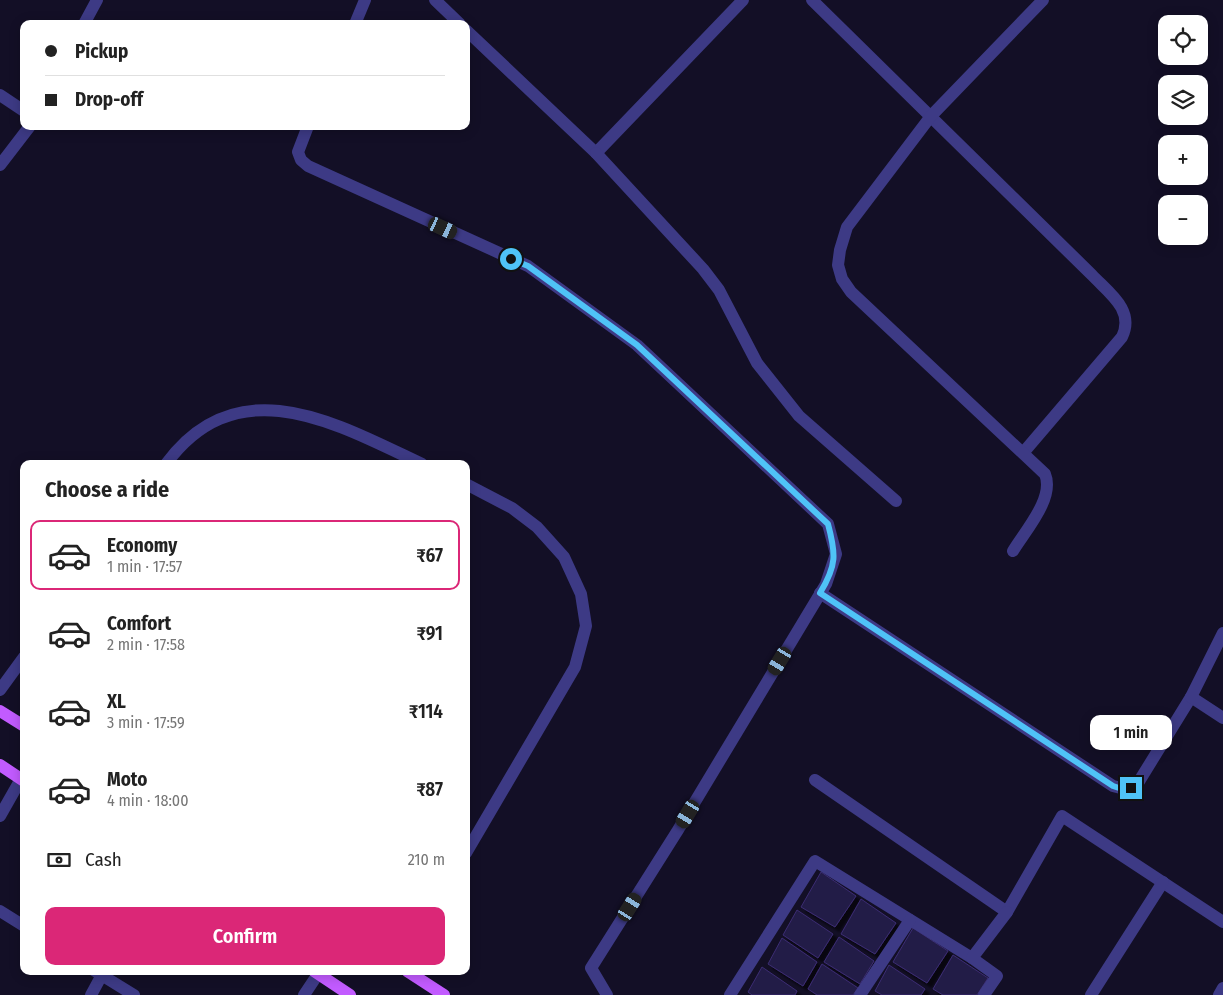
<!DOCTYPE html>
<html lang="en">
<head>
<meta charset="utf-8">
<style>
	body { margin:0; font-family:"Fira Sans Condensed",sans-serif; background:#f2f2f2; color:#222; height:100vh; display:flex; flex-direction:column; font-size:19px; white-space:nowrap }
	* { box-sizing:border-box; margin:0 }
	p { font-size:16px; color:#767676 }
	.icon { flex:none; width:28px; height:28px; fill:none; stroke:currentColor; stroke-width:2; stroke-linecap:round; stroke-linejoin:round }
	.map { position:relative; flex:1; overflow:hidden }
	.sheet { position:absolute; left:20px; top:460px; width:450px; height:515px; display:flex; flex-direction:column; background:#fff; border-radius:10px; box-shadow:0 2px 12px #0003 }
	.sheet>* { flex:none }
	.banner { position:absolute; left:20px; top:20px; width:450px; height:110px; border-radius:10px; box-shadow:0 2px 12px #0003; display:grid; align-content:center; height:110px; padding:0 25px; background:#fff }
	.controls { position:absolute; left:1158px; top:15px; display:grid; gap:10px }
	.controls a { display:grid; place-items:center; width:50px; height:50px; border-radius:10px; background:#fff; box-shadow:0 2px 12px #0003; font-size:25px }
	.end { position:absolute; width:22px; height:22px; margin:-11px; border:6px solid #4fc3f7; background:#111; box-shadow:0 0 0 2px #111 }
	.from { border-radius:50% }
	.bubble { position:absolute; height:35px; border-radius:10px; background:#fff; box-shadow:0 2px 12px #0003; font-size:16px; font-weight:600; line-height:35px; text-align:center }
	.car { position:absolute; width:15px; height:30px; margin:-15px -8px; border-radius:6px; box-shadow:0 0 4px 1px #0007; background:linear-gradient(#222 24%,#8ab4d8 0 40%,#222 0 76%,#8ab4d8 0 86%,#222 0) }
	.banner b { display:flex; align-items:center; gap:18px; height:48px; font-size:19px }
	.banner b+b { border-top:1px solid #e0e0e0 }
	.banner i { width:12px; height:12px; background:#222 }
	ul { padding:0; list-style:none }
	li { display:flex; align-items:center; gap:15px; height:70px; margin:0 10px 8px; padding:0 15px; border:2px solid transparent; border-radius:10px }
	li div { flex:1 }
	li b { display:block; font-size:19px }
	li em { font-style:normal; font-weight:600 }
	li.selected { border-color:#db2777 }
	li>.icon { width:45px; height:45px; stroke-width:1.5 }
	h2 { padding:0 25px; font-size:22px; line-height:60px }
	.pay { display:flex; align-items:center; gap:12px; height:55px; padding:0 25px; font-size:19px }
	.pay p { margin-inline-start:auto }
	.action { display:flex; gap:10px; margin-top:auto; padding:10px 25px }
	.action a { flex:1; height:58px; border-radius:10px; background:#db2777; color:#fff; font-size:20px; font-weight:600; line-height:58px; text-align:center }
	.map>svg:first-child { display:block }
</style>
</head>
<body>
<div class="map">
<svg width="1223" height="995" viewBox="0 0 1223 995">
	<defs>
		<filter id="shadow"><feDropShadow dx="4.5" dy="4.5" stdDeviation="1" flood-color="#0009"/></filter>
	</defs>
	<rect width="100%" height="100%" fill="#130f26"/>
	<g fill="#241b47" stroke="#3b2d73" filter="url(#shadow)">
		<polygon points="821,872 856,896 835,927 801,907"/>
		<polygon points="861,899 896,923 875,954 841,934"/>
		<polygon points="797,910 833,934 818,958 783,935"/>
		<polygon points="913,928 948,951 927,983 893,962"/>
		<polygon points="839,937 874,961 860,984 824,962"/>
		<polygon points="782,938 817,962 803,986 768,964"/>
		<polygon points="953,955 988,978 977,995 943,995 933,989"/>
		<polygon points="822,964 858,988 853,995 817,995 808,989"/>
		<polygon points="889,965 925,989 921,995 882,995 875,991"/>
		<polygon points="762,967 797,991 795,995 752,995 748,992"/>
	</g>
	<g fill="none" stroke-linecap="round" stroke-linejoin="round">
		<g stroke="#3d3a85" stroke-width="12">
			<polyline points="435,0 460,24"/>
			<path d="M812,0l280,275c17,18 43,35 30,62l-99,116"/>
			<polyline points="84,24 97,0"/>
			<polyline points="355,24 365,0"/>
			<polyline points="466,30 596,153 743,0"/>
			<polyline points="0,95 24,111"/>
			<polyline points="308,126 298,152 301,160 308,166 528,266 637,345 828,524 836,554 826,584 678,830 591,968 607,995"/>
			<polyline points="596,153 703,269 719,290 757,363 799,416 896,501"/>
			<polyline points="0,165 30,126"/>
			<path d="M166,464c72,-98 171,-40 256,0"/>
			<polyline points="466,484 512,508 537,527 564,557 581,594 586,626 575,667 466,853"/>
			<path d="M1013,551c12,-20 42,-53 32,-77l-194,-182 -9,-13 -4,-14 2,-15 7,-23 84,-111 112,-116"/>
			<path d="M820,593l293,193c10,3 16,3 25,-3l53,-86"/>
			<polyline points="1223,633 1191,697 1223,718"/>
			<polyline points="0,690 24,657"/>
			<polyline points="815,780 1007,912 1062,816 1223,922"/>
			<polyline points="0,816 21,779"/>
			<polyline points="0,911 24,926"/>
			<polyline points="95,971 134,995"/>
			<polyline points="91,995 104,971"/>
			<polyline points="304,995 318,974"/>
			<polyline points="730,995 815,861 972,958"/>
			<polyline points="860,995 910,920"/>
			<polyline points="984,995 997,976 972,958 1007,912"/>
			<polyline points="1091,995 1163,882"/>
			<polyline points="1219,995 1223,988"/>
		</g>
		<g stroke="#c25bff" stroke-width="12">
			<polyline points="0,711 24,726"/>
			<polyline points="0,765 24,781"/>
			<polyline points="314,971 350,995"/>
			<polyline points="407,971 444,995"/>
		</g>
	</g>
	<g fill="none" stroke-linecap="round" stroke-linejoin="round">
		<path stroke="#4fc3f7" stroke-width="6" d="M511,259l17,7 109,79 191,179c8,30 9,41 -8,69l293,193 9,3 9,-1"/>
	</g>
</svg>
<div class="controls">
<a><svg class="icon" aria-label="locate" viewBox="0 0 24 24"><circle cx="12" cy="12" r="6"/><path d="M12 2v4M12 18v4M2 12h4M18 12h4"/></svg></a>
<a><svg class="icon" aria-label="layers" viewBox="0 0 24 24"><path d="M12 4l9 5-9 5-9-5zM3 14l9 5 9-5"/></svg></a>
<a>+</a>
<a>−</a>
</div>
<i class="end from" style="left:511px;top:259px"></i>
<i class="end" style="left:1131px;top:788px"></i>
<div class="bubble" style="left:1090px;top:715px;width:82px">1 min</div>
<i class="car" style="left:443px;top:228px;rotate:115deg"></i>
<i class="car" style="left:780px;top:661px;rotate:211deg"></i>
<i class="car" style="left:688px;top:814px;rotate:211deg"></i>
<i class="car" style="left:630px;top:907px;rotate:32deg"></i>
<div class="banner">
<b><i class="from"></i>Pickup</b>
<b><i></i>Drop-off</b>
</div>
<section class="sheet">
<h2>Choose a ride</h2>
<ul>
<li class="selected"><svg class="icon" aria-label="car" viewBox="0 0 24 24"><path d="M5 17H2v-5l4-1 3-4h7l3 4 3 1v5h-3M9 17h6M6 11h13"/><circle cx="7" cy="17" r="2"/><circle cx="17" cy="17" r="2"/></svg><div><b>Economy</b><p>1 min · 17:57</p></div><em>₹67</em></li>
<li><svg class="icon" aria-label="car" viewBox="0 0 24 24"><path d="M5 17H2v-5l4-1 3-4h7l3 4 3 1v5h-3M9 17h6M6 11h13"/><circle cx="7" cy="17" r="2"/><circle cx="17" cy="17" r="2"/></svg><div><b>Comfort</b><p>2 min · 17:58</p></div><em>₹91</em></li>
<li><svg class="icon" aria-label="car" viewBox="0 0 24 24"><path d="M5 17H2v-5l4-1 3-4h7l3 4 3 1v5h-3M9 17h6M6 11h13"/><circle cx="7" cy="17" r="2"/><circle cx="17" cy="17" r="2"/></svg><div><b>XL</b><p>3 min · 17:59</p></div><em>₹114</em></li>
<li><svg class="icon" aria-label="car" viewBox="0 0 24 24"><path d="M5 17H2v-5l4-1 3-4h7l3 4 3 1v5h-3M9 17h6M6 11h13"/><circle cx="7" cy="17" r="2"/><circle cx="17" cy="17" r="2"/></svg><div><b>Moto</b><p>4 min · 18:00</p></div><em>₹87</em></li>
</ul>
<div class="pay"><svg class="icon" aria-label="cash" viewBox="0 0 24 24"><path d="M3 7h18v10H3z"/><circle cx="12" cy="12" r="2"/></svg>Cash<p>210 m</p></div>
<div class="action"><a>Confirm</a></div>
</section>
</div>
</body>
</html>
